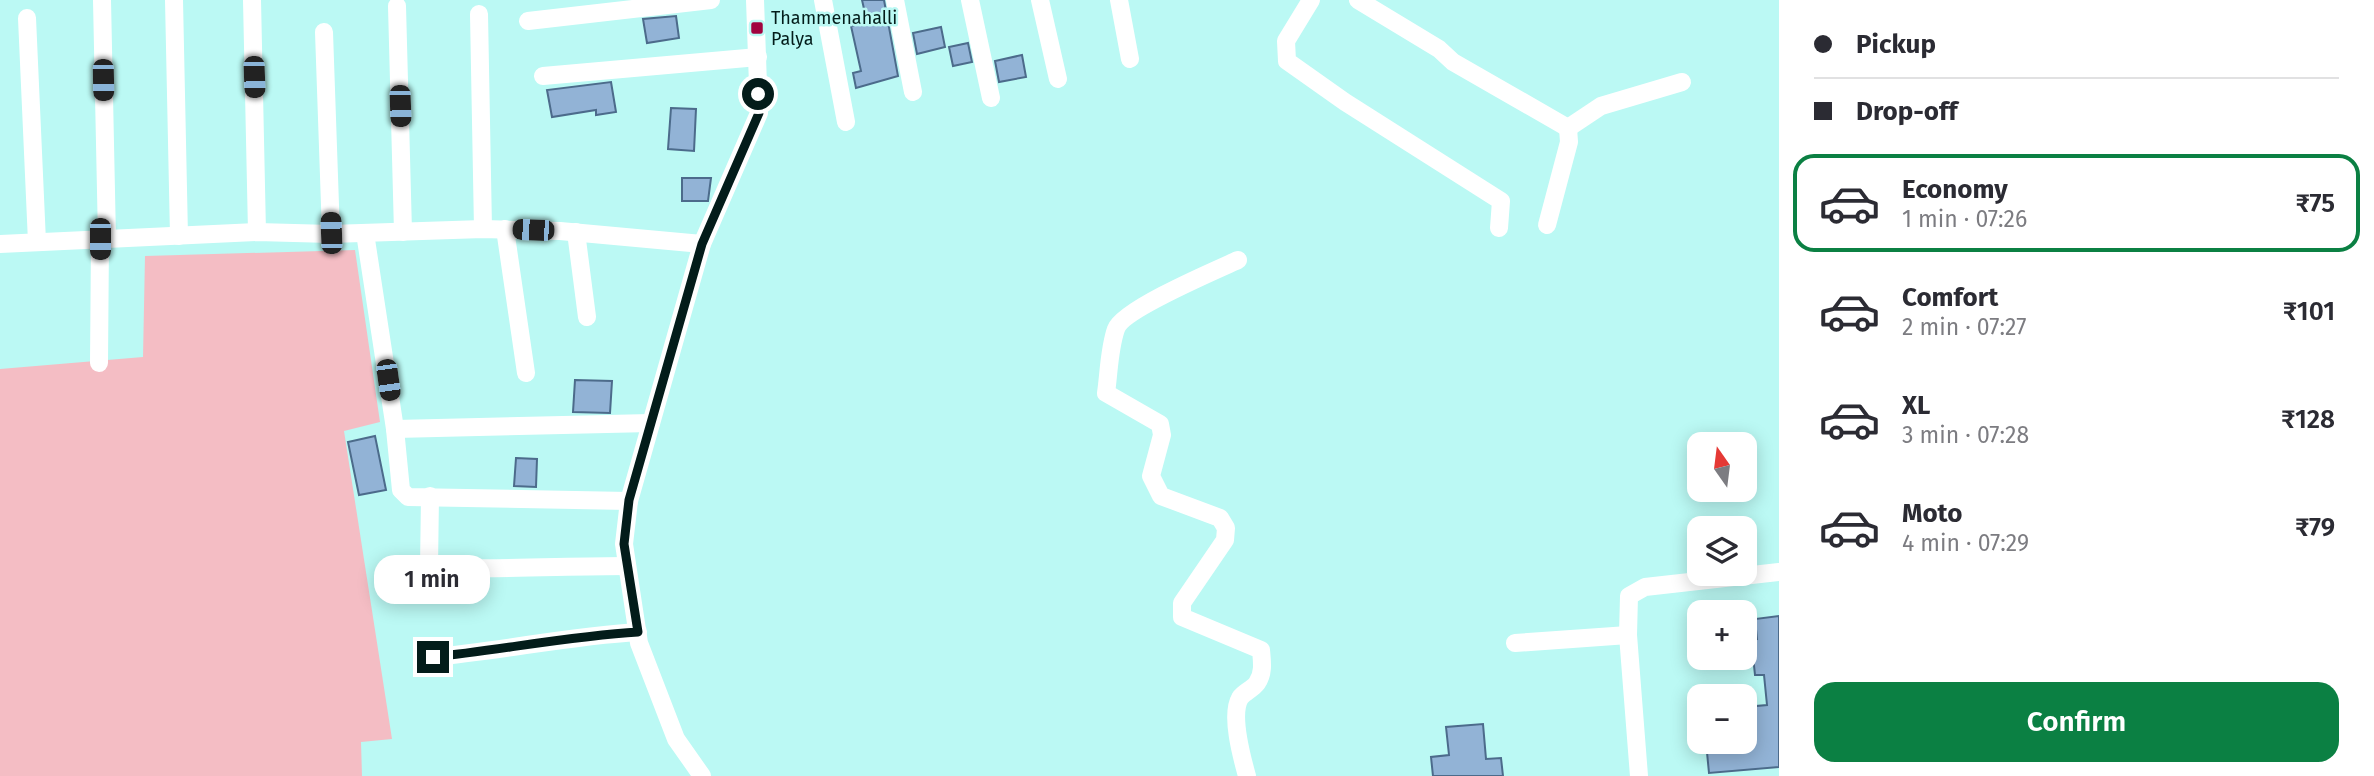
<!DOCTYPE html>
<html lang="en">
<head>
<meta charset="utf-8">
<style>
	body { margin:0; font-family:"Fira Sans",sans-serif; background:#f2f2f3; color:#2b2b33; height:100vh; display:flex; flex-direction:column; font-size:26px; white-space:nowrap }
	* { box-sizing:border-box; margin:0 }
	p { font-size:23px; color:#7c7c81 }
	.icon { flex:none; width:38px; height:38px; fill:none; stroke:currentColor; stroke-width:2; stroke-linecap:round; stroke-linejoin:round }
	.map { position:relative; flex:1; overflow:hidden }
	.panel { display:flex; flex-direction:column; background:#fff; width:595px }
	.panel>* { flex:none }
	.banner { display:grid; align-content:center; height:154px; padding:0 35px; background:#fff }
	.needle { width:46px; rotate:346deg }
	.controls { position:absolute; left:1687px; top:432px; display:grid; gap:14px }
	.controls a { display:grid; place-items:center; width:70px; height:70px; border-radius:14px; background:#fff; box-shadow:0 4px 18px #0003; font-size:35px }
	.end { position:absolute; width:32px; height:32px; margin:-16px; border:9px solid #031c1a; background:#fff; box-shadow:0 0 0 4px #fff }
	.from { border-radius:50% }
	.bubble { position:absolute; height:49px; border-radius:21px; background:#fff; box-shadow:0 4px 18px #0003; font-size:23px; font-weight:600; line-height:49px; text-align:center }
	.car { position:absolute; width:21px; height:42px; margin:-21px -10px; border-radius:9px; box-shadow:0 0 5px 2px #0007; background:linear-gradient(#222 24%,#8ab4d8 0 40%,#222 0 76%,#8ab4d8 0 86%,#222 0) }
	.banner b { display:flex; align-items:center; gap:24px; height:66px; font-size:26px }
	.banner b+b { border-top:2px solid #e1e1e2 }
	.banner i { width:18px; height:18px; background:#2b2b33 }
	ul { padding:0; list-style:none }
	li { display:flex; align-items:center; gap:21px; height:98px; margin:0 14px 10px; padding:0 21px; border:4px solid transparent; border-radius:21px }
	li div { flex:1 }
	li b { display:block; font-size:26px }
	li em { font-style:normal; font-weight:600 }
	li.on { border-color:#0b8043 }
	li>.icon { width:63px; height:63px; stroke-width:1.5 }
	.button { display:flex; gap:14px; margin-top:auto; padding:14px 35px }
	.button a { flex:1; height:80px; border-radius:21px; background:#0b8043; color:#fff; font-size:28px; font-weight:600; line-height:80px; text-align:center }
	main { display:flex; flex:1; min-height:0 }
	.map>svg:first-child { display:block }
</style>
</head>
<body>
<main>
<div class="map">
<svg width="1779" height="776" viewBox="0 0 1779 776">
	<rect width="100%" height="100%" fill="#bbf9f4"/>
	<polygon fill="#f4bdc4" points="355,250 380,422 344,431 392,739 361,742 362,776 0,776 0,369 143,357 145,256"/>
	<g fill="#92b3d6" stroke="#4c6b8b" stroke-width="2">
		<polygon points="862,0 884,0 898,76 856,88 853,73 861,71 851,26 867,22"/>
		<polygon points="676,16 679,38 647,43 643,19"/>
		<polygon points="941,27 945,47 917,54 913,33"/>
		<polygon points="968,43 972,62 953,66 949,47"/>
		<polygon points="1022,55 1026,77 999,82 995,61"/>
		<polygon points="611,82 616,112 596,115 596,110 552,117 547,90"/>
		<polygon points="671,108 696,109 694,151 668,149"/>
		<polygon points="682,178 711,178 708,201 682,201"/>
		<polygon points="575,380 612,381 610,413 573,412"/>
		<polygon points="375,436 386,490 359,495 348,442"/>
		<polygon points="516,458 537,459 536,487 514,486"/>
		<polygon points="1779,616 1779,767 1709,773 1706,742 1745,742 1745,707 1767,705 1764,675 1755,675 1753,656 1745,656 1745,640 1757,639 1755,619"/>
		<polygon points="1483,724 1486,759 1501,758 1503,776 1433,776 1431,757 1449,755 1446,727"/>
	</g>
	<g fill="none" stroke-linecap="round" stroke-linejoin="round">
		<g stroke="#fff" stroke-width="18">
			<polyline points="102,0 107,239"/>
			<polyline points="174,0 179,236"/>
			<polyline points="252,0 257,232"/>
			<polyline points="823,0 846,122"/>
			<polyline points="895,0 913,92"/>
			<polyline points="970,0 991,98"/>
			<polyline points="1040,0 1058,79"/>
			<polyline points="1119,0 1130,59"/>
			<polyline points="1311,0 1286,41 1287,61 1345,102 1501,201 1499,228"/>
			<polyline points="1358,0 1439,49 1453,62 1568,128"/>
			<polyline points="397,6 403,232"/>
			<polyline points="479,14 483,229"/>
			<polyline points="27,18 37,242"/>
			<polyline points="528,21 711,0"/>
			<polyline points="324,32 331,234"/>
			<polyline points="543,76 758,57"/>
			<polyline points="1568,128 1601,106 1682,82"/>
			<polyline points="1547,225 1569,142 1568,128"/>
			<polyline points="505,229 526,373"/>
			<polyline points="576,232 587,317"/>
			<polyline points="365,233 395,429 401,490 408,497 629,501"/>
			<polyline points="0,244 257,232 331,234 483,229 560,231 702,244"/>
			<path d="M1238,260c-22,10 -116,50 -122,69 -7,20 -7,44 -10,64l54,31 2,11 -11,41 10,20 59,22 6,10 -1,12 -43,63v14l79,33c1,11 3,23 -4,33 -4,6 -13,9 -17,15 -10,17 2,60 7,78"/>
			<polyline points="99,363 100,239"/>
			<polyline points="395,429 651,423"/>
			<path d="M413,566c72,5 143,0 214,0"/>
			<polyline points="429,567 430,496"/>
			<polyline points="1515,643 1628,635"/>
			<path d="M433,657c69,-6 136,-21 205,-25"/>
			<polyline points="702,776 676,739 639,643 624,544 629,501 702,244 759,113 755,0"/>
			<polyline points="1639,776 1628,635 1629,596 1645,587 1779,572"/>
		</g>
	</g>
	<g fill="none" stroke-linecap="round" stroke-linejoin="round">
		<path stroke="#031c1a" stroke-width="9" d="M433,657c69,-7 136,-21 205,-25l-14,-88 5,-44 73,-256 57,-131 -1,-19"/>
	</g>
	<rect fill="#a1033f" stroke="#bbf9f4" stroke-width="2.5" x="750" y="21" width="14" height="14" rx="3.5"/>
	<g text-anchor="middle" stroke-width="5" stroke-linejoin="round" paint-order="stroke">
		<g font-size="18" fill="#031c1a" stroke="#bbf9f4" text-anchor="start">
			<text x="771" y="24">Thammenahalli<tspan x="771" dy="21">Palya</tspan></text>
		</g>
	</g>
</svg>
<div class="controls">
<a><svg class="needle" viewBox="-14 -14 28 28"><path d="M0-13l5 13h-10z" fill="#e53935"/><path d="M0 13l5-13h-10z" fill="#7c7c81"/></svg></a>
<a><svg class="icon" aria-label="layers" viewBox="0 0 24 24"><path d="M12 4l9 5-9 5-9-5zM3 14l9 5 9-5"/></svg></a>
<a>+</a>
<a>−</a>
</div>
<i class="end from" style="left:758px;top:94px"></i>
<i class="end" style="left:433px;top:657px"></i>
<div class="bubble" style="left:374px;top:555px;width:116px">1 min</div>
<i class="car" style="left:254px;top:77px;rotate:178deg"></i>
<i class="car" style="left:103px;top:80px;rotate:179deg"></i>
<i class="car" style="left:400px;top:106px;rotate:178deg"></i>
<i class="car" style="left:533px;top:230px;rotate:272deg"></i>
<i class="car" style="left:331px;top:233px;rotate:358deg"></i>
<i class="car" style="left:100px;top:239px;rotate:180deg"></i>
<i class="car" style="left:388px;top:380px;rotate:172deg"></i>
</div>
<section class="panel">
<div class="banner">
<b><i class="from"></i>Pickup</b>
<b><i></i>Drop-off</b>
</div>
<ul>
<li class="on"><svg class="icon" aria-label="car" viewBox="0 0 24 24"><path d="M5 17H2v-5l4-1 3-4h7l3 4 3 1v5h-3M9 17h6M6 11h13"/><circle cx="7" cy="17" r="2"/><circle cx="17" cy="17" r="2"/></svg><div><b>Economy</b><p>1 min · 07:26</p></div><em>₹75</em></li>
<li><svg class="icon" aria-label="car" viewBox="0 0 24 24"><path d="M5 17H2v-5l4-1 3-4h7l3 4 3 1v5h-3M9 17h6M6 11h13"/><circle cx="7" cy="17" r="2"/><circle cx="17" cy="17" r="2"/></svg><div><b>Comfort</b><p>2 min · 07:27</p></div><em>₹101</em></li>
<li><svg class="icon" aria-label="car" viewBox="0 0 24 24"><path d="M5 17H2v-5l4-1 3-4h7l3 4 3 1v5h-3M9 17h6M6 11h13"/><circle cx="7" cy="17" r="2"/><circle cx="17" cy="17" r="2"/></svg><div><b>XL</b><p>3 min · 07:28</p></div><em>₹128</em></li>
<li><svg class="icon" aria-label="car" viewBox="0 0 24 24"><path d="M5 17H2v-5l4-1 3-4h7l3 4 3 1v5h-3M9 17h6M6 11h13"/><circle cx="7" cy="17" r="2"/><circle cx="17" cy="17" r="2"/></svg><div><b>Moto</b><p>4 min · 07:29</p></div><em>₹79</em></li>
</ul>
<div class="button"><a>Confirm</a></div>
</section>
</main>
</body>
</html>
